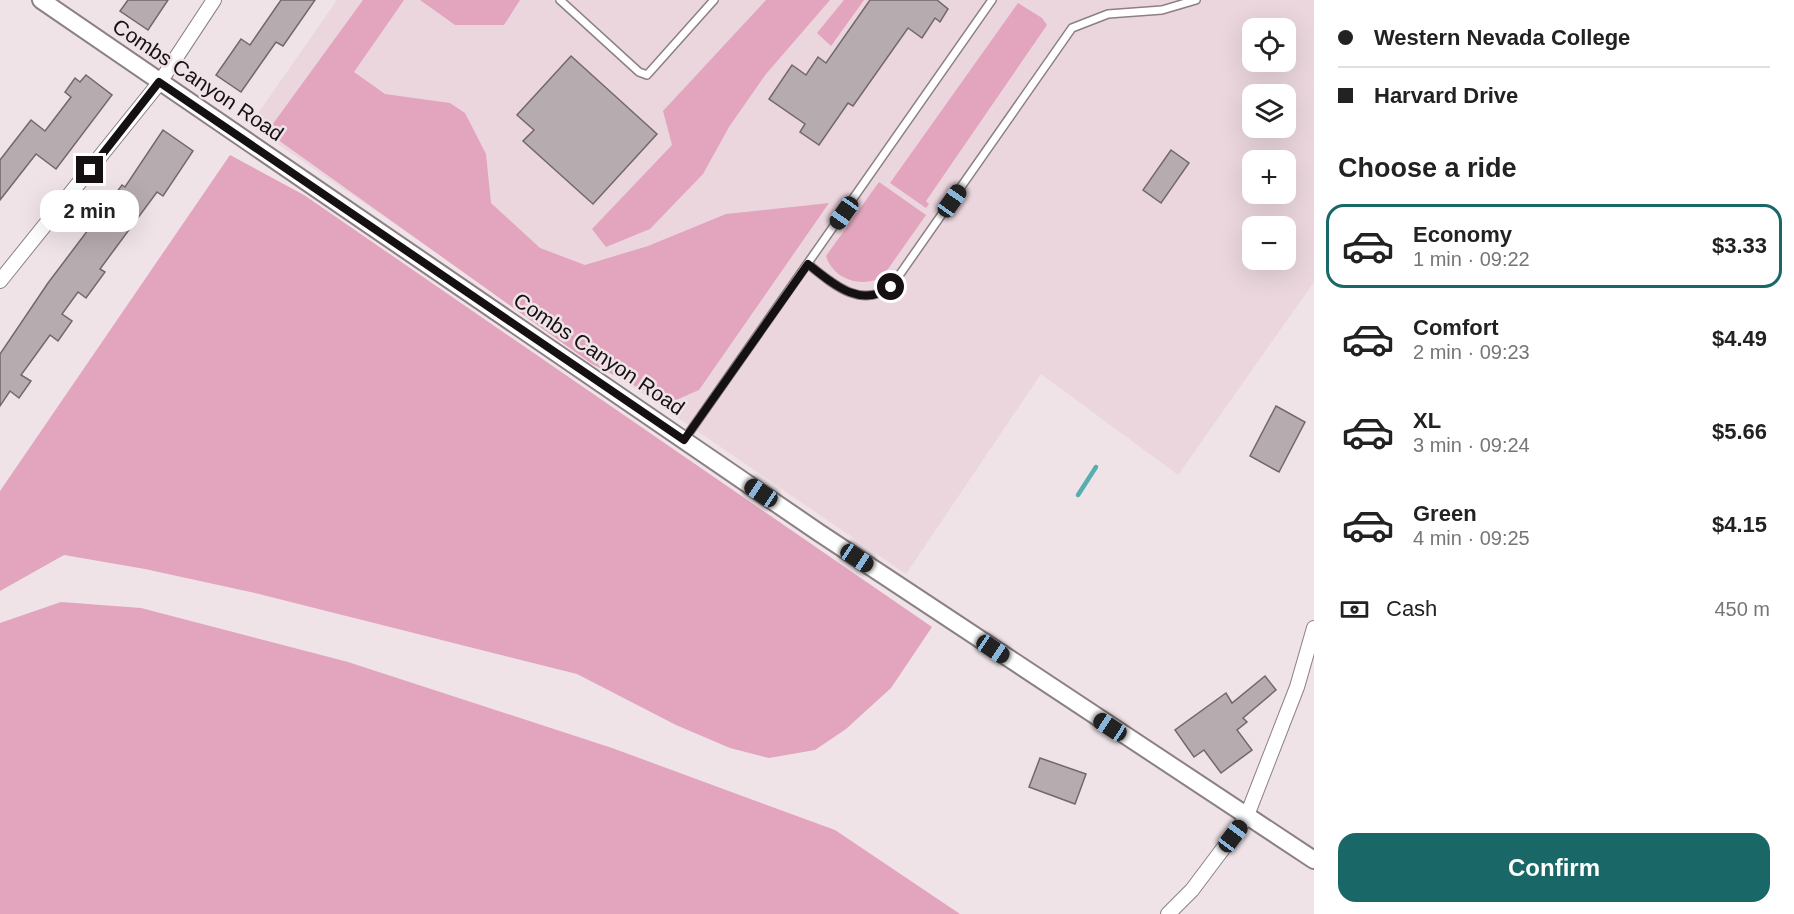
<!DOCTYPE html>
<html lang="en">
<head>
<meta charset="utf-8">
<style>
	body { margin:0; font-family:Arial,sans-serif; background:#f6f6f6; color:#222; height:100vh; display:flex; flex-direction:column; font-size:22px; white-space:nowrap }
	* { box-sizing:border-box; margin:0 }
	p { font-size:20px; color:#767676 }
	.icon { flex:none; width:33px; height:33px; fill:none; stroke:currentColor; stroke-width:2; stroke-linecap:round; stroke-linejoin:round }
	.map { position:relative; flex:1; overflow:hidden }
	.details { display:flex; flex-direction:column; background:#fff; width:480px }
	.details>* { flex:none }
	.banner { display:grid; align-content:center; height:132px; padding:0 24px; background:#fff }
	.fabs { position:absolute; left:1242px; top:18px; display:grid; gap:12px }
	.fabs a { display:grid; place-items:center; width:54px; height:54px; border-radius:12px; background:#fff; box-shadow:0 6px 24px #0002; font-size:30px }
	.end { position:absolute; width:27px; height:27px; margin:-14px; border:8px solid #151113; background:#fff; box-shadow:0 0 0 3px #fff }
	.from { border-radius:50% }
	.bubble { position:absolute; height:42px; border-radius:18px; background:#fff; box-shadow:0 6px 24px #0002; font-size:20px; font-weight:700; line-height:42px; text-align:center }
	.car { position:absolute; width:18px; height:36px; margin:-18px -9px; border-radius:8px; box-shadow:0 0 4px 2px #0007; background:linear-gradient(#222 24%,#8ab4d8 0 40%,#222 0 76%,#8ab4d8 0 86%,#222 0) }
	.banner b { display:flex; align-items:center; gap:21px; height:57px; font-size:22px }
	.banner b+b { border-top:2px solid #e0e0e0 }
	.banner i { width:15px; height:15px; background:#222 }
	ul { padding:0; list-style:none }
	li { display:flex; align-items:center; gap:18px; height:84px; margin:0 12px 9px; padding:0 12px; border:3px solid transparent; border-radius:18px }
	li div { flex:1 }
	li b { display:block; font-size:22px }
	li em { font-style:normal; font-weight:700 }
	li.current { border-color:#196766 }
	li>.icon { width:54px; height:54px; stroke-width:1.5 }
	h2 { padding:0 24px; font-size:27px; line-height:72px }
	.pay { display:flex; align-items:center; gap:15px; height:66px; padding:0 24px; font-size:22px }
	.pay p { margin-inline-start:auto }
	.primary-button { display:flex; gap:12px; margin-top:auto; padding:12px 24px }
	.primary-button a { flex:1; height:69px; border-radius:18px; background:#196766; color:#fff; font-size:24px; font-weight:700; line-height:69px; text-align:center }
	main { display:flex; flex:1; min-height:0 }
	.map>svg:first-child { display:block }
</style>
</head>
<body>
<main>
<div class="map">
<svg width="1314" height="914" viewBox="0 0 1314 914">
	<rect width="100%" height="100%" fill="#efe3e7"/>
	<path fill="#ebd6de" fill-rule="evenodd" d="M337,0h977v282l-136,193 -137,-101 -135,200 -656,-449zM1252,28h34v34h-34zM1252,94h34v34h-34zM1252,160h34v34h-34zM1252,226h34v34h-34z"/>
	<g fill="#e3a4be">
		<polygon points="363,0 404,0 354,72 385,94 450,103 465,113 486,154 491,203 540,248 585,265 648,246 726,214 829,203 699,390 669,403 592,364 267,132"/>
		<polygon points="420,0 520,0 504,25 455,25"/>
		<polygon points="766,0 830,0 766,74 729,127 703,174 650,229 606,247 592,229 672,145 663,111"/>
		<polygon points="844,0 864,0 831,46 817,33"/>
		<polygon points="1018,3 1042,18 1047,25 926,201 929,204 926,208 890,183"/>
		<polygon points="230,155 304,195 932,627 891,688 846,729 815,750 769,758 730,748 676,725 577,674 255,593 145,569 64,555 0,591 0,491"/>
		<path d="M879,182l47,33 -43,61c-19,13 -50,4 -57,-20z"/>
		<polygon points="61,602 141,608 348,662 612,748 835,830 960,914 0,914 0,623"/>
	</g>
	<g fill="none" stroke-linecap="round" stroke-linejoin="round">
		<polyline stroke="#56afae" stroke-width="4.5" points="1078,495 1096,467"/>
	</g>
	<g fill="#b6abaf" stroke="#72676b" stroke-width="1.5">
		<polygon points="128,0 168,0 148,30 120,11"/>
		<polygon points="281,0 315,0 283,46 276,42 241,92 216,75 241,39 250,45"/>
		<polygon points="870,0 937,0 948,9 940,22 935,18 922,38 908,28 853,106 848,103 819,145 800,132 805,124 769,99 792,65 806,75 818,57 826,63"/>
		<polygon points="571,56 657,134 593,204 523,141 534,130 517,115"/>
		<polygon points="86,75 112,95 56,169 36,154 0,200 0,160 31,120 45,131 71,97 65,92 75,78 80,82"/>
		<polygon points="163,130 193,151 163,196 157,192 100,269 105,272 86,298 78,292 62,314 72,321 58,341 50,335 21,375 31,381 19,398 10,391 0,406 0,354 48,283 122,185 125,187"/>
		<polygon points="1171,150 1189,163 1161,203 1143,190"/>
		<polygon points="1276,406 1305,422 1279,472 1250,456"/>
		<polygon points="1265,676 1276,690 1243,718 1247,722 1237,730 1252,750 1221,773 1204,750 1194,757 1175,730 1226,693 1232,703"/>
		<polygon points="1040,758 1086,774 1075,804 1029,787"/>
	</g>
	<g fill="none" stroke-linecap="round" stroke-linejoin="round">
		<g stroke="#8b8084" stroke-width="10">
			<g id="service">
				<polyline points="560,0 639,72 647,75 714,0"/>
				<path d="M808,264c25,20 52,45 83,23l181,-259 36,-14 54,-4 34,-10"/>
				<polyline points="684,440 992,0"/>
			</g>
		</g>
		<g stroke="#8b8084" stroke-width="16">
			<g id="minor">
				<polyline points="0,281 160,82 214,0"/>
				<polyline points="1168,914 1192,890 1246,818 1297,687 1314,628"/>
			</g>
		</g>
		<g stroke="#8b8084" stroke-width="20">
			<polyline id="tertiary" points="41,0 818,532 1314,860"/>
		</g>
		<use href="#service" stroke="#fff" stroke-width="7"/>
		<use href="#minor" stroke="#fff" stroke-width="14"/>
		<use href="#tertiary" stroke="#fff" stroke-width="16"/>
	</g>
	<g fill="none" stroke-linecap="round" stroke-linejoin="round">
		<path stroke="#151113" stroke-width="8" d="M90,170l69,-88 525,358 124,-176c25,20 52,45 83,23"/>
	</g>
	<g text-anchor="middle" stroke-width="5" stroke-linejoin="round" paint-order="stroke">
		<g font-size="21" fill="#151113" stroke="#efe3e7">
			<text transform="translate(198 80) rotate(34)" y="7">Combs Canyon Road</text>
			<text transform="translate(599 354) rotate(34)" y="7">Combs Canyon Road</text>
		</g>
	</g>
</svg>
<div class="fabs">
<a><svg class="icon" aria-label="locate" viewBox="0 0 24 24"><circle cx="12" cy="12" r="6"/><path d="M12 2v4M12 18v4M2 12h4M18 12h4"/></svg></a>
<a><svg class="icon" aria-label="layers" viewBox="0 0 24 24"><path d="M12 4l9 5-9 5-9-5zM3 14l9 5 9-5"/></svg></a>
<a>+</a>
<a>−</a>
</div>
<i class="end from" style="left:891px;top:287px"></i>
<i class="end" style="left:90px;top:170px"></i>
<div class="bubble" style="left:40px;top:190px;width:99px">2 min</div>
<i class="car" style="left:952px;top:201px;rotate:35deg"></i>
<i class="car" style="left:844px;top:213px;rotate:215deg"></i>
<i class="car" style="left:761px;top:493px;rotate:304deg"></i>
<i class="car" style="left:857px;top:558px;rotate:124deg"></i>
<i class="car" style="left:993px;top:649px;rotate:124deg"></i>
<i class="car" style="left:1110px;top:727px;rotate:303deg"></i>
<i class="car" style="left:1233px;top:836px;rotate:37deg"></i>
</div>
<section class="details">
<div class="banner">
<b><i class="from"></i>Western Nevada College</b>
<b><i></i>Harvard Drive</b>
</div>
<h2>Choose a ride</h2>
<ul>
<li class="current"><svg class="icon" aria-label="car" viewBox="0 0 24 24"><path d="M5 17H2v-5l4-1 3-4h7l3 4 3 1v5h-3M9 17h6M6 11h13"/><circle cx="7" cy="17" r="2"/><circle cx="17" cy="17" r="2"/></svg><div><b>Economy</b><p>1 min · 09:22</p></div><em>$3.33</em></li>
<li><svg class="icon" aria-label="car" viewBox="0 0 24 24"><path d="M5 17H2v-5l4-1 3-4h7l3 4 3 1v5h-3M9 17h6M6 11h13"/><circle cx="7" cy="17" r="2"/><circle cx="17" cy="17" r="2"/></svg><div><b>Comfort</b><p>2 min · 09:23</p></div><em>$4.49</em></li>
<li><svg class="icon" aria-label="car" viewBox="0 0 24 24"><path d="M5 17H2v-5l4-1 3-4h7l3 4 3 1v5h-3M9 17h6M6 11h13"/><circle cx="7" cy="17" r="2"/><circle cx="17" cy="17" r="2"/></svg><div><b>XL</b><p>3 min · 09:24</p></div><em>$5.66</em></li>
<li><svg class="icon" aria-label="car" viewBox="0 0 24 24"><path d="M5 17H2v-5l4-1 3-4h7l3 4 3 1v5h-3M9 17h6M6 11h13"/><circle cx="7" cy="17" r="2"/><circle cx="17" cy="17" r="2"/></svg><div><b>Green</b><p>4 min · 09:25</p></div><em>$4.15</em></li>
</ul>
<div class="pay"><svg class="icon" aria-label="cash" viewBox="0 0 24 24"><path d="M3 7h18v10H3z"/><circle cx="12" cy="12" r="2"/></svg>Cash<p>450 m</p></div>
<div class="primary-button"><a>Confirm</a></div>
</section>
</main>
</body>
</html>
